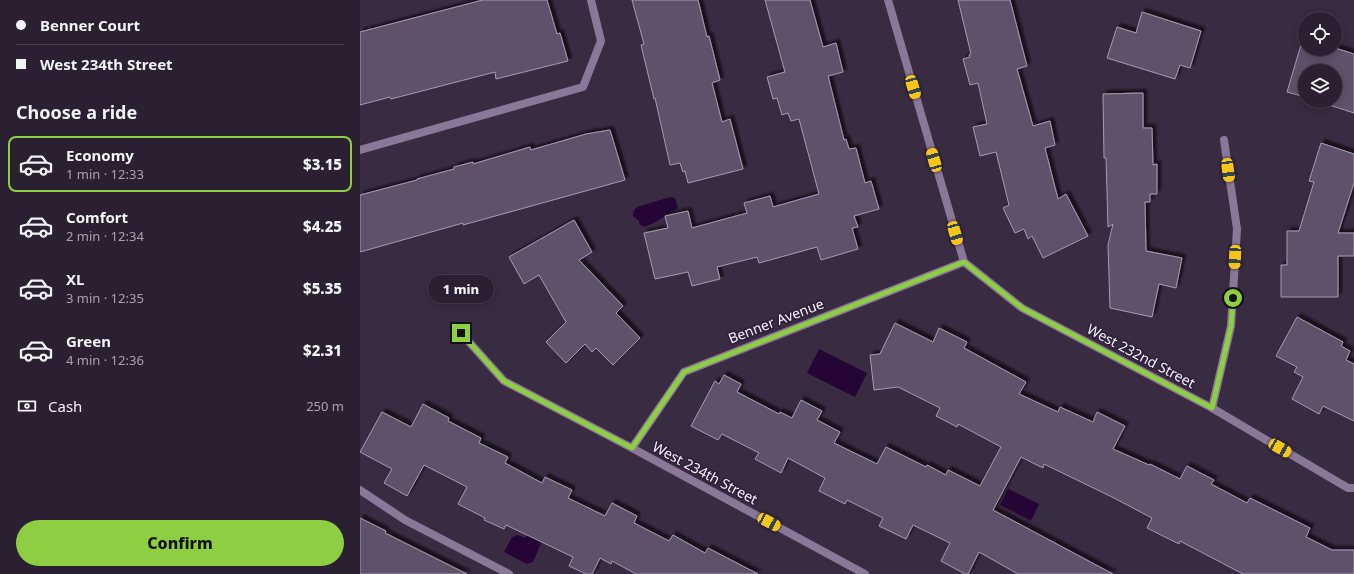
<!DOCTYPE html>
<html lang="en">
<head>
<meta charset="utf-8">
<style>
	body { margin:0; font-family:"Noto Sans",sans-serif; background:#372d3e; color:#f1f3f6; height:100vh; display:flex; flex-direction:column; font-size:15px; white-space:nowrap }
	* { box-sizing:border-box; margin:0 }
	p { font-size:13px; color:#a6a3ac }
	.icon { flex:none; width:22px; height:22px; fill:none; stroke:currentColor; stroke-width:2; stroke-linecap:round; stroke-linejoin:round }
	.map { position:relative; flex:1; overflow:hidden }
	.sheet { display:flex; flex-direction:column; background:#2b2032; width:360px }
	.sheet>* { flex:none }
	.banner { display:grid; align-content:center; height:88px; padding:0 16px; background:#2b2032 }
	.buttons { position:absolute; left:938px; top:12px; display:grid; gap:8px }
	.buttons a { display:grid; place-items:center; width:44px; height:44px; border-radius:50%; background:#2b2032; box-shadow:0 2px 10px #0003,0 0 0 1px #473e4d; font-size:20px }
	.end { position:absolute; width:18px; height:18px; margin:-9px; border:5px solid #8ece43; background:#111; box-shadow:0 0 0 2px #111 }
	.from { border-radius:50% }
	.bubble { position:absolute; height:28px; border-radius:14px; background:#2b2032; box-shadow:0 2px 10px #0003,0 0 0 1px #473e4d; font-size:13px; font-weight:800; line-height:28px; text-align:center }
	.car { position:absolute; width:12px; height:24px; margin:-12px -6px; border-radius:5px; box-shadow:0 0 3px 1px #0007; background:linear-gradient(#f5c518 24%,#345 0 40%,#f5c518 0 76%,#345 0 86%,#f5c518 0) }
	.banner b { display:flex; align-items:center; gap:14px; height:38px; font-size:15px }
	.banner b+b { border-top:1px solid #473e4d }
	.banner i { width:10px; height:10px; background:#f1f3f6 }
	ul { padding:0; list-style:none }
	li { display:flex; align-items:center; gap:12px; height:56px; margin:0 8px 6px; padding:0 8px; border:2px solid transparent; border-radius:8px }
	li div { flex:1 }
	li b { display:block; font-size:15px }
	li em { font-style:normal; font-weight:800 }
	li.active { border-color:#8ece43 }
	li>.icon { width:36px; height:36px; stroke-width:1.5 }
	h2 { padding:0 16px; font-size:18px; line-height:48px }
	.pay { display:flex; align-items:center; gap:10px; height:44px; padding:0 16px; font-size:15px }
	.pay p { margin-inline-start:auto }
	.cta { display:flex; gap:8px; margin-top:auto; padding:8px 16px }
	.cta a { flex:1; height:46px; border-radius:24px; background:#8ece43; color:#111; font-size:16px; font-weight:800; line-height:46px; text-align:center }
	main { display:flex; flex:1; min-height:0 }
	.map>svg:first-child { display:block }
</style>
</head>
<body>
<main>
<section class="sheet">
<div class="banner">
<b><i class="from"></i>Benner Court</b>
<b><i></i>West 234th Street</b>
</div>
<h2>Choose a ride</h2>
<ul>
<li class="active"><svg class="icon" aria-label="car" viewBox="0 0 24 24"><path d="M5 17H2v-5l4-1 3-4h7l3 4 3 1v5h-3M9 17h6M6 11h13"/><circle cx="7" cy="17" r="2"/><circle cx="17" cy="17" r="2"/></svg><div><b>Economy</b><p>1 min · 12:33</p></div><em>$3.15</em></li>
<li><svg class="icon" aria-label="car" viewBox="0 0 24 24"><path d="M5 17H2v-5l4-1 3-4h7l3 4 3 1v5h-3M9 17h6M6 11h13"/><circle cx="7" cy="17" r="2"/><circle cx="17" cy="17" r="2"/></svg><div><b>Comfort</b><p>2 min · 12:34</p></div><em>$4.25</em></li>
<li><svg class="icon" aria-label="car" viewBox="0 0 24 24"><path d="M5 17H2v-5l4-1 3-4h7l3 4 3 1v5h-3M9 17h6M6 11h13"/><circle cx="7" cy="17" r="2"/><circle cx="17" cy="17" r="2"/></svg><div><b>XL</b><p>3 min · 12:35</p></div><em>$5.35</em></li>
<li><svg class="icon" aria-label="car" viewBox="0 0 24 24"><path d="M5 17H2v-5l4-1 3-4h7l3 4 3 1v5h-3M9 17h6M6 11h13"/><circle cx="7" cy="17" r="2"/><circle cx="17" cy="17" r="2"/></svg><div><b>Green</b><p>4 min · 12:36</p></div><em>$2.31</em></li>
</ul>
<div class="pay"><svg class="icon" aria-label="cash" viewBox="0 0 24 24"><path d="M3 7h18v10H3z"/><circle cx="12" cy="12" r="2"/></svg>Cash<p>250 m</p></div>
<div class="cta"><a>Confirm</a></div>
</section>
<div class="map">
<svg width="994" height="574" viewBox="0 0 994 574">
	<defs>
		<filter id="shadow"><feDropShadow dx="3.5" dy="-3.5" stdDeviation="1" flood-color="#0009"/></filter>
	</defs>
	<rect width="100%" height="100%" fill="#392b42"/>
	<g fill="#250536">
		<polygon points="310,197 315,198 318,208 294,223 284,227 279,224 279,221 273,216 274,210 277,207"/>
		<polygon points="459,349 507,373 495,397 447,373"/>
		<polygon points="648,489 679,504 671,521 640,505"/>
		<polygon points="167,534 182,541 173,562 167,564 144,552 152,537 158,535 165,538"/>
	</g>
	<g fill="#5f516a" stroke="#a999b4" filter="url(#shadow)">
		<polygon points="123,0 187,0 197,34 200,33 208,61 136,79 135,72 31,99 30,97 0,105 0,32"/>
		<polygon points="272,0 338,0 347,37 349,36 360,80 352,83 362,122 370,119 383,169 328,183 325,171 323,172 320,163 310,165 295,98 294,99 281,45 284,44"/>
		<polygon points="405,0 450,0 463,47 476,43 483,72 468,76 484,140 486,139 489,149 496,148 505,183 511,181 519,209 494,216 498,227 492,228 498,249 461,260 457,247 399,263 397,257 357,267 360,279 332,286 328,272 295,279 284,233 308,228 305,216 328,211 332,228 387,213 384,203 410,196 413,207 459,194 439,119 431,121 428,113 422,115 417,98 413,99 407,77 425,72"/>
		<polygon points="598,0 650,0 667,66 657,69 673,126 690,121 695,145 685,148 698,199 706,194 728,236 683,258 672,236 668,239 664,229 655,233 643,208 649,205 636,152 620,156 613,127 627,124 618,83 610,85 603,59 610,57 609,55 611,54"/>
		<polygon points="782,12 841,31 830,68 820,65 815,79 747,58 757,27 776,33"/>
		<polygon points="943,38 945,39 945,49 975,48 994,54 994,113 957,101 975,101 975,71 945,71 945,97 927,92"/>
		<polygon points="783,93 783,128 792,128 793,165 797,164 797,194 790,194 790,202 785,202 786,251 822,258 816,288 799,284 792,317 750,308 748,245 753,224 748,227 746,158 744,158 743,94"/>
		<polygon points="250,130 265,180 103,225 103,223 0,252 0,195 57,180 57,179 94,169 94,167 113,162 113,164 170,147 171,150 226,134"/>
		<polygon points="961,143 994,154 994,183 978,233 994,233 994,256 978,256 978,297 921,297 921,265 927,265 927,231 939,231 954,182 949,181"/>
		<polygon points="214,220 232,252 219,260 263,306 256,313 280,338 253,365 236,348 232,352 225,344 206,363 186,342 206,322 179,275 164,284 149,257"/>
		<polygon points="937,317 983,342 981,346 990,351 986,360 994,364 994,421 963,406 959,414 932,399 943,377 934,372 937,367 916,356"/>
		<polygon points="535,323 573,342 579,328 607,342 604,348 666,382 659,394 698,412 700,407 733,422 737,412 765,426 753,449 789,465 790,464 820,479 827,466 854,480 851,484 887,503 890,498 950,528 946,537 972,550 994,550 994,574 883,574 820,541 819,544 787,528 792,518 752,497 684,464 683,468 661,457 633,510 753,574 658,574 619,552 608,574 605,574 581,561 590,543 553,525 546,539 519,526 523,518 487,500 485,504 459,491 465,478 428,458 421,473 395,459 399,453 362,434 358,440 331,426 355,381 359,384 364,375 381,384 377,392 419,414 420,412 432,418 441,400 462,411 457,420 480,432 474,443 517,464 526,447 566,467 567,465 586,475 588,470 620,486 641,447 598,424 597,427 576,416 580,408 538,387 514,390 510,355 520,354"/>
		<polygon points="63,404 89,418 88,421 121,438 119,443 148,457 145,463 182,483 185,477 212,490 208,498 245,516 252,503 277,516 274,523 309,541 313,535 345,553 348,548 398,574 276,574 252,561 251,564 240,558 232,574 226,574 209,566 213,557 146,525 144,529 124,520 125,518 98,504 107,487 64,465 47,496 24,483 32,469 0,452 22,412 51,427"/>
		<polygon points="0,518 26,531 25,533 107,574 0,574"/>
	</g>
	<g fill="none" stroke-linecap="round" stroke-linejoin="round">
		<g stroke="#8b7898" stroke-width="8">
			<polyline points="0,150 223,87 241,41 231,0"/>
			<polyline points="0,490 45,520 149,574"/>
		</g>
		<g stroke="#8b7898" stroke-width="8">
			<polyline points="528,0 604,262"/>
			<polyline points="604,262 662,308 852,408 988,488 994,488"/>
			<polyline points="101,333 144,381 272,448 505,574"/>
			<polyline points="852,408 871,326 877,229 864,140"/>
			<polyline points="272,448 324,372 604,262"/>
		</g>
	</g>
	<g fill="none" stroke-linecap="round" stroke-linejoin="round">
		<polyline stroke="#8ece43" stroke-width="5" points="101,333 144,381 272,448 324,372 604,262 662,308 852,408 871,326 873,298"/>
	</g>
	<g text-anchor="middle" stroke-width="3.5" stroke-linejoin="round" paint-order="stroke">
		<g font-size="14" fill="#f8f0ff" stroke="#2f2238">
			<text transform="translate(416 321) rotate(-21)" y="5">Benner Avenue</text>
			<text transform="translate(781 356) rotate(28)" y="5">West 232nd Street</text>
			<text transform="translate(345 473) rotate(28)" y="5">West 234th Street</text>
		</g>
	</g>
</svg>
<div class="buttons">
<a><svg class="icon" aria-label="locate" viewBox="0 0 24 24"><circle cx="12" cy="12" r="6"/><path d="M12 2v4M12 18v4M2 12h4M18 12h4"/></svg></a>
<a><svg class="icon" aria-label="layers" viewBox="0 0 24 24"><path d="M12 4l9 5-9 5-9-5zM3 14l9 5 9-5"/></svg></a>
</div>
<i class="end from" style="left:873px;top:298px"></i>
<i class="end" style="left:101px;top:333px"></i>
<div class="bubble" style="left:68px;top:275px;width:66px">1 min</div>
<i class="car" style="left:553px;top:87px;rotate:164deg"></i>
<i class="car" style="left:574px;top:160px;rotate:344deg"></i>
<i class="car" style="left:868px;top:170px;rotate:172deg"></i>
<i class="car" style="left:595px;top:233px;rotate:164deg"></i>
<i class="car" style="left:875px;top:257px;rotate:183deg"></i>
<i class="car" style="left:920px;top:448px;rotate:120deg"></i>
<i class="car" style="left:409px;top:522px;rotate:118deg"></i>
</div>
</main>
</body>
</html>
